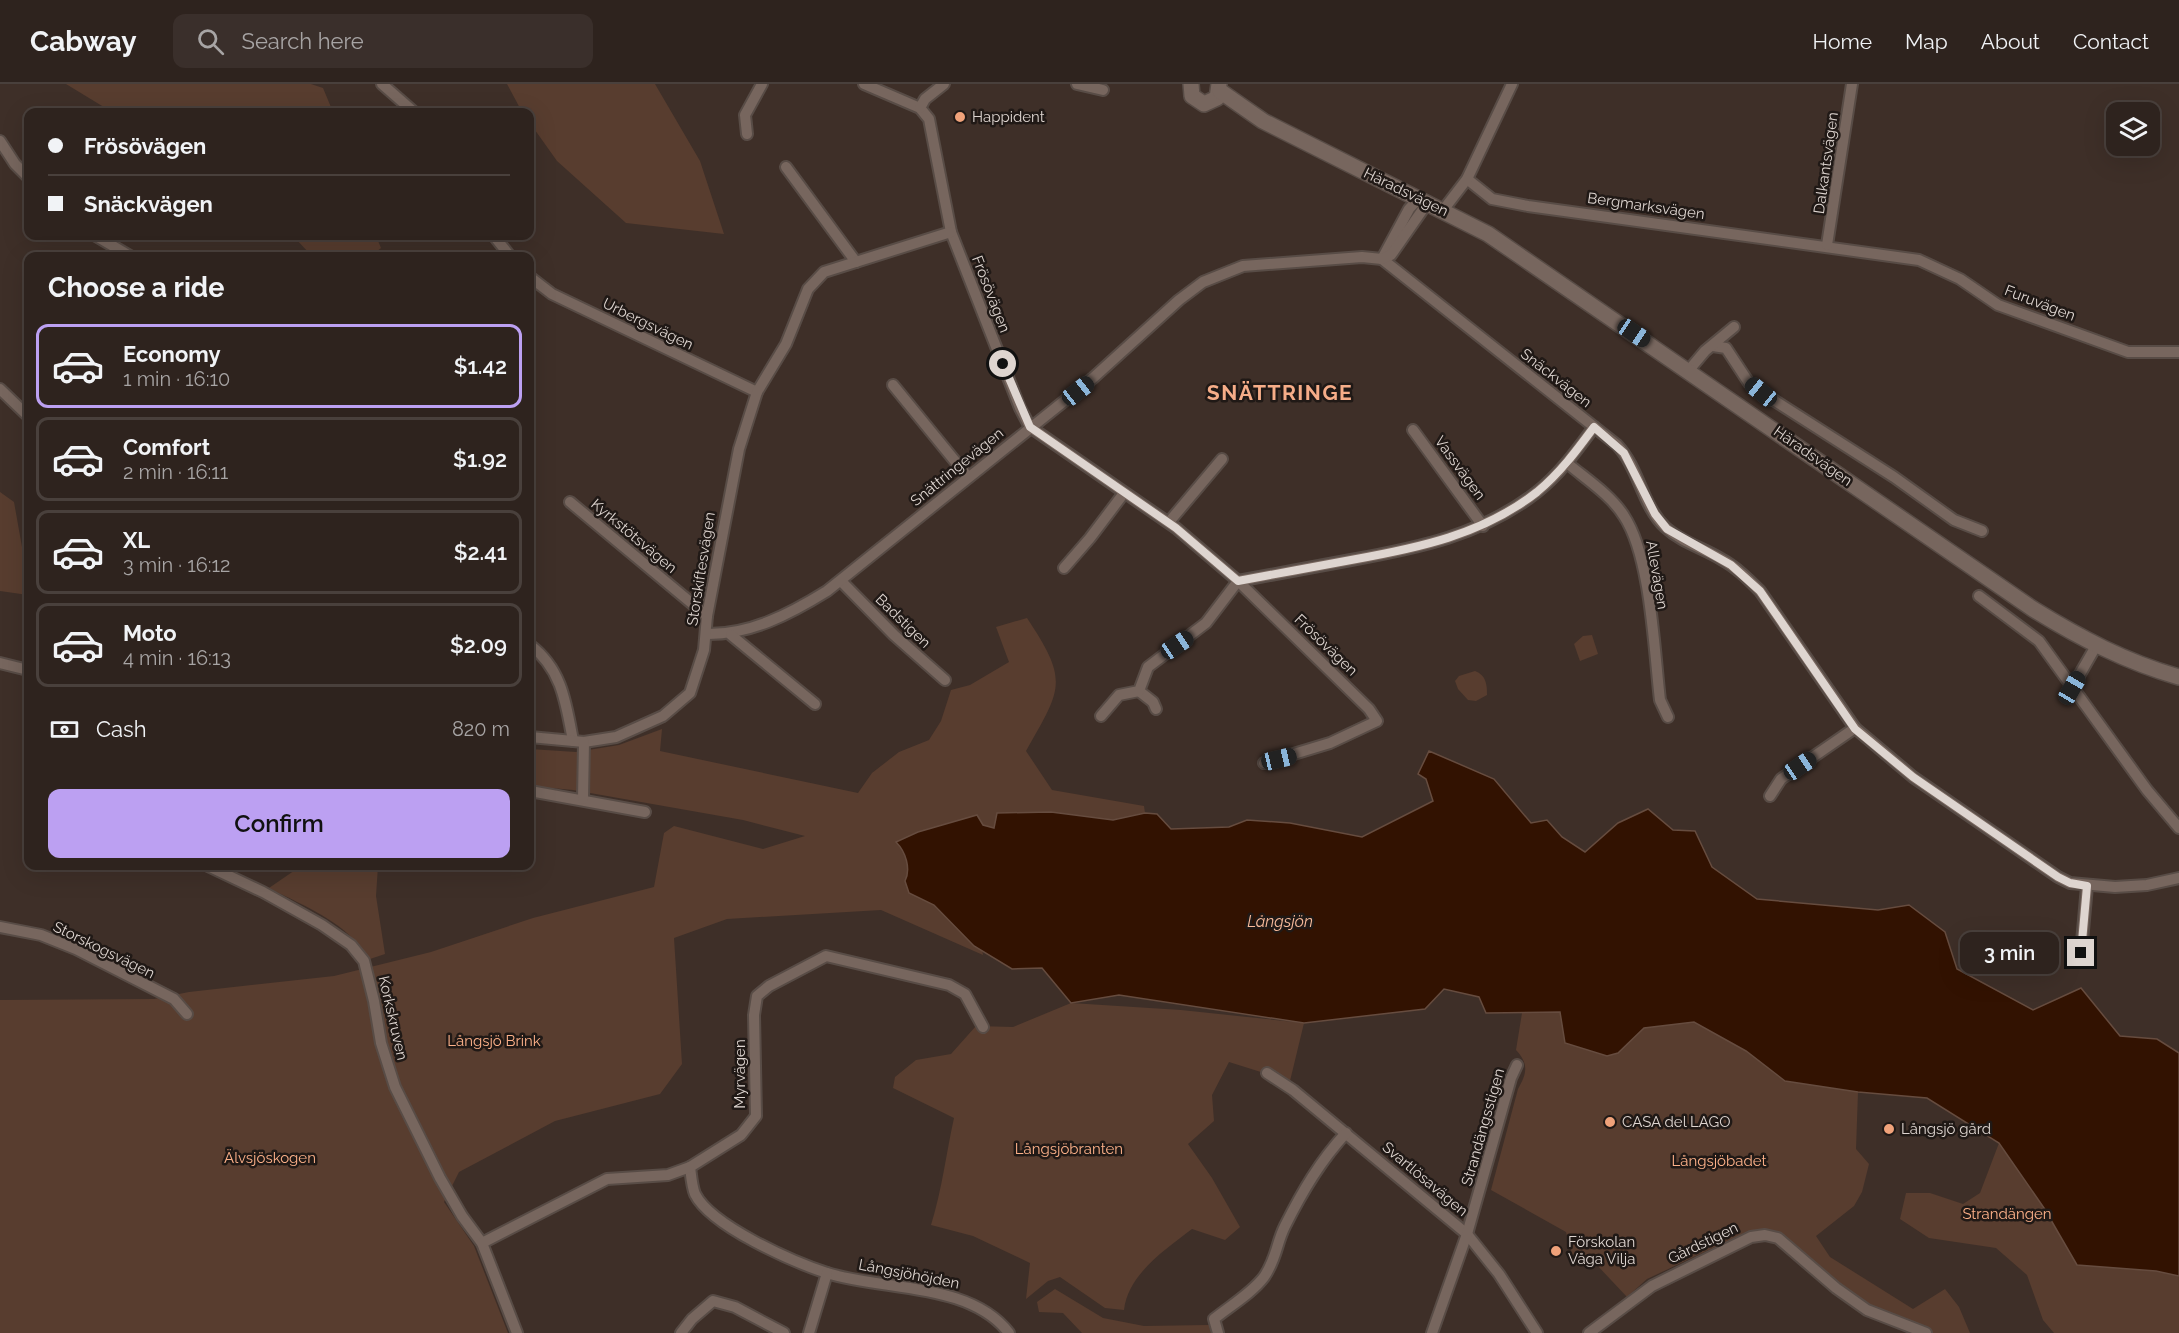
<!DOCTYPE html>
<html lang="en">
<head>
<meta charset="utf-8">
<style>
	body { margin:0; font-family:Raleway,sans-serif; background:#3a2f2b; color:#f1f3f6; height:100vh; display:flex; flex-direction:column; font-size:22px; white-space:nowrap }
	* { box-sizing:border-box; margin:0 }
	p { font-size:20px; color:#a7a4a4 }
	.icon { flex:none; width:33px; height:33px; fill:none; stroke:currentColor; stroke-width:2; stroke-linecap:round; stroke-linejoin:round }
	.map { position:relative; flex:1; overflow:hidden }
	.side { position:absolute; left:24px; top:168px; width:510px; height:618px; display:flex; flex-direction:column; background:#2e231e; border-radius:12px; box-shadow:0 6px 24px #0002,0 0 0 2px #49403c }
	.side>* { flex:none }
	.banner { position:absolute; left:24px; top:24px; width:510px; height:132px; border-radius:12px; box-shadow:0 6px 24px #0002,0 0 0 2px #49403c; display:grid; align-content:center; height:132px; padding:0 24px; background:#2e231e }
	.buttons { position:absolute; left:2106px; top:18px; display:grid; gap:12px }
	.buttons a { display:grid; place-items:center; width:54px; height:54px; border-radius:12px; background:#2e231e; box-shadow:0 6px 24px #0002,0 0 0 2px #49403c; font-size:30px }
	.end { position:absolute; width:27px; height:27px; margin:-14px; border:8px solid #ded5d0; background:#111; box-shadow:0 0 0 3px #111 }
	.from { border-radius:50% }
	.bubble { position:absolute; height:42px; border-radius:12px; background:#2e231e; box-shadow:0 6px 24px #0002,0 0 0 2px #49403c; font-size:20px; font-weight:600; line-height:42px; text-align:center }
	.car { position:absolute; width:18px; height:36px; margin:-18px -9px; border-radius:8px; box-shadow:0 0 4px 2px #0007; background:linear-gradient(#222 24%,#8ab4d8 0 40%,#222 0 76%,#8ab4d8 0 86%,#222 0) }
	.banner b { display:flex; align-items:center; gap:21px; height:57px; font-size:22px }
	.banner b+b { border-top:2px solid #49403c }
	.banner i { width:15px; height:15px; background:#f1f3f6 }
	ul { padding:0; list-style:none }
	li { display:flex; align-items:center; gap:18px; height:84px; margin:0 12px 9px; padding:0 12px; border:3px solid #49403c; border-radius:12px }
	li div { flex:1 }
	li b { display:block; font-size:22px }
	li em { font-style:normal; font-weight:600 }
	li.selected { border-color:#bca0f2 }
	li>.icon { width:54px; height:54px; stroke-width:1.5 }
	h2 { padding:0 24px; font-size:27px; line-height:72px }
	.pay { display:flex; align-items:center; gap:15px; height:66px; padding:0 24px; font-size:22px }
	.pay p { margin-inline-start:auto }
	.primary-button { display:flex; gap:12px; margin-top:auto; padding:12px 24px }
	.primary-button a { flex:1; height:69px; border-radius:12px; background:#bca0f2; color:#111; font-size:24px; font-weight:600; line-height:69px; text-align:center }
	header { display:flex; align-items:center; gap:36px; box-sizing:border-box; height:84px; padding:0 30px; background:#2e231e; border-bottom:2px solid #49403c }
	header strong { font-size:28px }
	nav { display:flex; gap:33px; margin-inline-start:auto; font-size:21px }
	.search { width:420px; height:54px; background:#3a2f2b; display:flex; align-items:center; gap:15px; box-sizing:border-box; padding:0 21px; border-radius:12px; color:#a7a4a4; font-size:22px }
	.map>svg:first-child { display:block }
</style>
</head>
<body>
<header>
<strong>Cabway</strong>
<div class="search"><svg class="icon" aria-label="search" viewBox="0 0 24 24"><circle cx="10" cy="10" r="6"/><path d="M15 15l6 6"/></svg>Search here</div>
<nav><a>Home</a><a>Map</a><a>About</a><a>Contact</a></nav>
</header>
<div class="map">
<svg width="2179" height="1249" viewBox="0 0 2179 1249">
	<rect width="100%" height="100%" fill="#3e2f28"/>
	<g fill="#583d2f">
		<polygon points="66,0 311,0 323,4 333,28 112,28"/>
		<polygon points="507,0 655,0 700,77 724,150 626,139 557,77 530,39 530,28 522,28"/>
		<polygon points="293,152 376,152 381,164 371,172 312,172"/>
		<polygon points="0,408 14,418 22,463 28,465 28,511 0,507"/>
		<path d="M1027,534c42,63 35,70 -1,133l26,39 92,16 1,7 -32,7 -62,-8 -54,1 -3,15 -11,-3 -12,49 12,81 -102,-45 -154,9 -53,19 8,126 -22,30 -105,27 -96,51 -15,30 30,44 34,87h-508v-333l154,-1 35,-7 145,-16 97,-24 102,-34 121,-31 10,-54 10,-7 89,23 42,-13 -62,-16 -170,-30 -43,-4v-37l46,3 43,-7 43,-16 -2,22 198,42 14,-20 27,-21 30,-12 12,-19 10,-31 19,-5 39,-23 -13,-35z"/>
		<polygon points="1592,551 1598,570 1580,577 1574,560 1583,552"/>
		<path d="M1475,587c11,4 12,13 12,24l-11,6 -8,-1 -10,-11 -3,-8 4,-5z"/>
		<path d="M301,782h77l-2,30 9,58 -21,7c-3,-6 -5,-13 -8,-18 -16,-23 -62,-42 -87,-55z"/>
		<path d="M1071,919l110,7 123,13 -14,58 -61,-19 -17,33 2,26 -26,23 24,34 28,49 -15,13 -33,-11c-26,20 -64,45 -68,81l-19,-2 -45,-31 -12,4 -22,18 4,-36 -57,-27 -42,-11c11,-35 15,-71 23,-107l-61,-30 2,-11 21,-17 35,-6 25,-28 37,1z"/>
		<path d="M1560,928l58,41 26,-25 50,-6 52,29 39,30 73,11 -2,57 13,15 -7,28 -8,14 -38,30 14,21 83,52 32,-20 14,18 11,26h-47l-56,-23 -84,-74 -26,-6 -10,2 -100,47 -20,18 -32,-34 -22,-6 -7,-25 -75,-42 27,-101c9,-16 11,-25 -2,-39l6,-37z"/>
		<polygon points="1999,1059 2044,1124 2077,1181 2156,1187 2179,1192 2179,1249 2054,1249 2043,1236 2027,1191 1996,1164 1929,1154 1900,1135 1906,1109 1930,1109 1963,1120 1980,1109"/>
		<polygon points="1055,1205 1103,1234 1144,1242 1209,1241 1211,1249 1082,1249 1063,1229 1039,1228 1037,1218"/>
	</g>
	<path fill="#321201" stroke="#664c3f" stroke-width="1.5" d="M1429,667l65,28 37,44 16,-3 15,17 23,15 33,-29 30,-14 25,21 22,1 17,36 45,32 121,11 31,-5 36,27 12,37 76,41 48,-22 39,48 37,3 22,14v223l-23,-5 -79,-6 -33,-57 -45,-65 -72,-45 -69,-6 -73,-11 -39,-30 -52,-29 -50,6 -26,25 -11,3 -42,-13 -5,-31 -74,1 -7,-16 -35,-8 -19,20 -121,14 -185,-28 -48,8 -29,-35 -30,1 -38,-23 -40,-41 -25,-12 -4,-12c6,-12 1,-29 -9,-39l22,-10 59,-17 6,10 11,3 3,-15 54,-1 62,8 32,-7 12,1 14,15 58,-2 18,-7 43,3 72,14 71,-36 -7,-22 -8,-5z"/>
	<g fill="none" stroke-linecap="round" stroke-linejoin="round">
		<g stroke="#584c46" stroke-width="14">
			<g id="street">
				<polyline points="382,0 414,28"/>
				<polyline points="864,0 920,24 929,35 951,148 1020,324 1030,343 1176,444 1238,497 1369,625 1377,637 1330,659 1264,679"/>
				<polyline points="1077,0 1103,6"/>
				<polyline points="920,24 925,15 944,0"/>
				<polyline points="747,50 745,31 762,0"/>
				<polyline points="0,57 15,80 28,93"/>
				<polyline points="786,83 856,178"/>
				<polyline points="1467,95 1492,115 1528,122 1919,176 1960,195 1998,221 2128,268 2179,268"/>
				<polyline points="1444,125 1467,95 1512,0"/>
				<polyline points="96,152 130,172"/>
				<polyline points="494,152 510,172"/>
				<polyline points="1827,161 1852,0"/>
				<path d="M1382,175l235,186c22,23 25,60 48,82 16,15 38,21 56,32 15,8 27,20 39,32l95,137 58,49 145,100 12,6 45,4 32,-2 32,-7"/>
				<polyline points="1382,175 1409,125 1419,114"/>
				<polyline points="530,193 552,210 757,308"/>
				<polyline points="1713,262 1726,264 1749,299 1761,308 1894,393 1954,436 1982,447"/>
				<polyline points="1689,286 1705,267 1734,243"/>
				<polyline points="893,301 968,393"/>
				<polyline points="0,305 28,332"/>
				<polyline points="1413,346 1483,442"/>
				<path d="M1567,379c19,16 44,32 57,53 27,41 30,134 36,184l8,17"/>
				<polyline points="570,418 707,532"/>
				<polyline points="1169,438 1222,375"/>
				<polyline points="1064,484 1090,454 1124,409"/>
				<polyline points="841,497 894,551 945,596"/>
				<polyline points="1979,512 2039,557 2147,706 2179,744"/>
				<path d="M706,550c44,1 84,-20 121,-43l266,-213 86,-78 24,-18 40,-16 119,-9 20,2 9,-4 37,-53"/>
				<polyline points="731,551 815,620"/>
				<path d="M530,561c32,24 36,58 43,96"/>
				<polyline points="0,579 28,586"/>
				<polyline points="2072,604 2096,562"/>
				<polyline points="1139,607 1153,618 1156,625"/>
				<path d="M1101,632l18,-21 20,-4 9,-24 58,-44 32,-42c38,-7 75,-14 113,-21 67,-12 131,-25 186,-68 23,-18 40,-42 57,-65"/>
				<polyline points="530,653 584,658 616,653 663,632 690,609 704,566 707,532 739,365 757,308 786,260 808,205 824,188 951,148"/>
				<polyline points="530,707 645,728"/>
				<polyline points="1770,712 1781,695 1855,644"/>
				<polyline points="583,715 584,658"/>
				<polyline points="208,782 263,808 322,841 351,861 364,877 374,917 381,959 395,1003 440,1094 462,1132 482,1159 517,1249"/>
				<polyline points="0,843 41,851 76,865 174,915 187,930"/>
				<polyline points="2081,869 2087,802"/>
				<polyline points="1267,989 1293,1006 1467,1150 1499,1190 1537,1249"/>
				<path d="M690,1083c1,8 2,20 5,27 16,32 98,68 132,79 57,18 143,9 182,60"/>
				<polyline points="482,1159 607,1095 668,1091 690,1083 741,1051 756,1032 754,931 757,912 769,902 826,872 949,901 965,910 983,943"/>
				<polyline points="681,1249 692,1235 713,1217 735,1223 784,1249"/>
				<polyline points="809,1249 827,1189"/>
				<path d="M1218,1249l-4,-14c16,-13 38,-26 50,-42 13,-19 12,-33 21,-51 17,-34 35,-65 61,-93"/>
				<polyline points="1432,1249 1467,1150 1511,994 1517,981"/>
				<polyline points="1589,1249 1652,1202 1751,1153 1765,1151 1778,1154 1836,1204 1867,1226 1926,1249"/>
			</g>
		</g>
		<g stroke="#584c46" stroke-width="18">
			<g id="secondary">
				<polyline points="1191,0 1192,12 1204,20 1217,14 1219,0"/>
				<path d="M1220,7l43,30 225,113 545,375c47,29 93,53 146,68"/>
			</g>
		</g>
		<use href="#street" stroke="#77665e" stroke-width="10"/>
		<use href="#secondary" stroke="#77665e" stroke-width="15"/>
	</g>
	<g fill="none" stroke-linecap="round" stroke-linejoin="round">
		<path stroke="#ded5d0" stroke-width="8" d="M1003,280l27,63 146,101 62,53c38,-7 75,-14 113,-21 67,-12 131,-25 186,-68 23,-19 40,-42 57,-65l30,26 31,61 12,15 64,36 29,26 95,138 58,48 145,100 12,6 17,3 -6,67"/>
	</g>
	<g fill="#f0a27a" stroke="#201916" stroke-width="2">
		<circle cx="960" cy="33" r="6"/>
		<circle cx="1610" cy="1038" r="6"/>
		<circle cx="1889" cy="1045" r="6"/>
		<circle cx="1556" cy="1167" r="6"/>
	</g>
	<g text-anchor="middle" stroke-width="5" stroke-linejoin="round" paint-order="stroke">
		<g font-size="15" fill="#ded5d0" stroke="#201916" text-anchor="start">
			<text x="972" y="38">Happident</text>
			<text x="1622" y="1043">CASA del LAGO</text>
			<text x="1901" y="1050">Långsjö gård</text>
			<text x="1568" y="1163">Förskolan<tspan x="1568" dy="17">Våga Vilja</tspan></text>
		</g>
		<g font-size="15" fill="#ded5d0" stroke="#201916">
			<text transform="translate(1826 79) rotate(-82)" y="5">Dalkantsvägen</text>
			<text transform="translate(1406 108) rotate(26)" y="5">Häradsvägen</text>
			<text transform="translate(1646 122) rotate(8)" y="5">Bergmarksvägen</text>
			<text transform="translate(991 210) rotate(69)" y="5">Frösövägen</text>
			<text transform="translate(2040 219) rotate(21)" y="5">Furuvägen</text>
			<text transform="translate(648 240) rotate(26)" y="5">Urbergsvägen</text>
			<text transform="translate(1556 294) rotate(38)" y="5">Snäckvägen</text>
			<text transform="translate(1813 372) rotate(35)" y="5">Häradsvägen</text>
			<text transform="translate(957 383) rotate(-39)" y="5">Snättringevägen</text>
			<text transform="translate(1460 384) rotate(54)" y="5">Vassvägen</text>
			<text transform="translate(634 452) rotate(40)" y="5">Kyrkstötsvägen</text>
			<text transform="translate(701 485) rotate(-81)" y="5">Storskiftesvägen</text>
			<text transform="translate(1657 491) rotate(80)" y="5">Allevägen</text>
			<text transform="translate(903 537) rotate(44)" y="5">Badstigen</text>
			<text transform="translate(1326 561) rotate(44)" y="5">Frösövägen</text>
			<text transform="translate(104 866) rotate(26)" y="5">Storskogsvägen</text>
			<text transform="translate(393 934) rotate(77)" y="5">Korkskruven</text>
			<text transform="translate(740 990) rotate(-90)" y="5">Myrvägen</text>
			<text transform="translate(1483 1043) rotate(-74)" y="5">Strandängsstigen</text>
			<text transform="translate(1425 1095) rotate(40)" y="5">Svartlösavägen</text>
			<text transform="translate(1703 1159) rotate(-26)" y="5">Gårdstigen</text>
			<text transform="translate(909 1190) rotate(11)" y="5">Långsjöhöjden</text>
		</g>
		<g font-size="15" fill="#fdb189" stroke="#201916">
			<text x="494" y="962">Långsjö Brink</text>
			<text x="1069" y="1070">Långsjöbranten</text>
			<text x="270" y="1079">Älvsjöskogen</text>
			<text x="1719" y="1082">Långsjöbadet</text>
			<text x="2007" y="1135">Strandängen</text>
		</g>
		<g font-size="16" font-style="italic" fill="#f9bb9b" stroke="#201916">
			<text x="1280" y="843">Långsjön</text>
		</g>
		<g font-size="21" font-weight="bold" letter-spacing="1.5" fill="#f6ad88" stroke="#201916">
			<text x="1280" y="316">SNÄTTRINGE</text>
		</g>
	</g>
</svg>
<div class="buttons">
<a><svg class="icon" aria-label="layers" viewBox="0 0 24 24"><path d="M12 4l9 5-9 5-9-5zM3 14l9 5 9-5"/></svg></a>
</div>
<i class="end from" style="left:1003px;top:280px"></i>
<i class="end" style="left:2081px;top:869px"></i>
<div class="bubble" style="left:1960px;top:848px;width:99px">3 min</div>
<i class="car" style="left:1634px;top:249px;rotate:124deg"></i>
<i class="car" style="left:1078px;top:307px;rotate:52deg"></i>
<i class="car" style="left:1761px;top:308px;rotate:309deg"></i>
<i class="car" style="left:1177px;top:561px;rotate:56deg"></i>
<i class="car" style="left:2072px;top:604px;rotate:30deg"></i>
<i class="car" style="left:1279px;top:675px;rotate:77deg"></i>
<i class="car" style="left:1800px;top:682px;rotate:56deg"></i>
<div class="banner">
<b><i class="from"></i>Frösövägen</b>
<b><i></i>Snäckvägen</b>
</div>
<section class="side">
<h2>Choose a ride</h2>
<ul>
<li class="selected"><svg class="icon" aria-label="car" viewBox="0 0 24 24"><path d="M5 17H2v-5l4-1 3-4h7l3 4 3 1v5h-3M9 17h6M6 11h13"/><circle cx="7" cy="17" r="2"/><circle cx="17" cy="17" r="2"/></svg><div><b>Economy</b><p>1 min · 16:10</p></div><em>$1.42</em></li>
<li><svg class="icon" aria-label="car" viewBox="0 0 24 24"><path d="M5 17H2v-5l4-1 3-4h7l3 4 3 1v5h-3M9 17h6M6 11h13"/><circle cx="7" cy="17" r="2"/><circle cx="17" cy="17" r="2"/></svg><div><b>Comfort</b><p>2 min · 16:11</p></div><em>$1.92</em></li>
<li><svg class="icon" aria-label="car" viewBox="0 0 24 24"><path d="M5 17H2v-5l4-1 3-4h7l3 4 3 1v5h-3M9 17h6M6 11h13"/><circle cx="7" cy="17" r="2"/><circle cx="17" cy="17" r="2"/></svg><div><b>XL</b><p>3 min · 16:12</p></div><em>$2.41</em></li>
<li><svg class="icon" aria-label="car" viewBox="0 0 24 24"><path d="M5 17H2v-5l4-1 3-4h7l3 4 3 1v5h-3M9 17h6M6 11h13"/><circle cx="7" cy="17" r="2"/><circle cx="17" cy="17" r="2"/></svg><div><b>Moto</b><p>4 min · 16:13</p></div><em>$2.09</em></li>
</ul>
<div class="pay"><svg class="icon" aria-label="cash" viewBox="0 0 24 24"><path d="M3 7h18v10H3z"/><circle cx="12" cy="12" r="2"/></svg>Cash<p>820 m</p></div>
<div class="primary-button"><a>Confirm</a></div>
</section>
</div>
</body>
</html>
